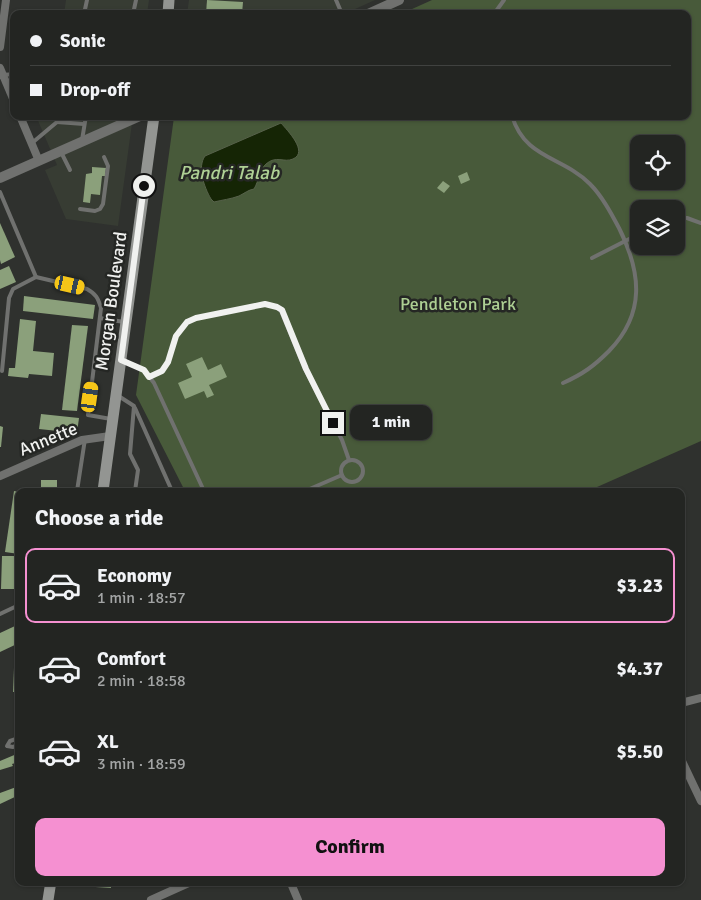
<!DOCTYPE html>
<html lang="en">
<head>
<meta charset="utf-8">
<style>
	body { margin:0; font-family:Signika,sans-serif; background:#2b2d2a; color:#f1f3f6; height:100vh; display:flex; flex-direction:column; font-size:19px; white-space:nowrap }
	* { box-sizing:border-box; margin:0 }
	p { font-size:16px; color:#a3a5a5 }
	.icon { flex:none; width:28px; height:28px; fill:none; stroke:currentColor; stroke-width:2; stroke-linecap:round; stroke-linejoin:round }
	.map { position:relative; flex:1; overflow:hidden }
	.panel { position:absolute; left:15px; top:488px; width:670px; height:398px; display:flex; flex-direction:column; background:#232522; border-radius:10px; box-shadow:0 1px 4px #0004,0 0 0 1px #404240 }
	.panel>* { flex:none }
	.guide { position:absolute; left:10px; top:10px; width:681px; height:110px; border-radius:10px; box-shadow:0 1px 4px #0004,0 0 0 1px #404240; display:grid; align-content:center; height:110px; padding:0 20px; background:#232522 }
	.tools { position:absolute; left:630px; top:135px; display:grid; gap:10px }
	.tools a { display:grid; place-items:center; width:55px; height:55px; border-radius:10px; background:#232522; box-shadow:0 1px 4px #0004,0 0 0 1px #404240; font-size:25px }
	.end { position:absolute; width:22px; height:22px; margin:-11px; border:6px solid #f0f1ef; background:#111; box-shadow:0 0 0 2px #111 }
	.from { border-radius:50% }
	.bubble { position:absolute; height:35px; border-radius:10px; background:#232522; box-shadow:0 1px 4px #0004,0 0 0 1px #404240; font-size:16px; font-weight:800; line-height:35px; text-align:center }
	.car { position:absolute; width:15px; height:30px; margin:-15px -8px; border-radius:6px; box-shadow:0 0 4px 1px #0007; background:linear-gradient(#f5c518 24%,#345 0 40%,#f5c518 0 76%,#345 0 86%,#f5c518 0) }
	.guide b { display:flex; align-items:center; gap:18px; height:48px; font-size:19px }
	.guide b+b { border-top:1px solid #404240 }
	.guide i { width:12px; height:12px; background:#f1f3f6 }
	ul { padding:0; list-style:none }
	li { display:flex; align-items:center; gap:15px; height:75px; margin:0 10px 8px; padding:0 10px; border:2px solid transparent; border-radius:10px }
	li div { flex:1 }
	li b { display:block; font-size:19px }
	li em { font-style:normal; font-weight:800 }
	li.selected { border-color:#f590d1 }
	li>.icon { width:45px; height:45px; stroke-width:1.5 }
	h2 { padding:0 20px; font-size:22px; line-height:60px }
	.button { display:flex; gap:10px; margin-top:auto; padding:10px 20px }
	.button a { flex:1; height:58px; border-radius:10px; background:#f590d1; color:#111; font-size:20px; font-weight:800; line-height:58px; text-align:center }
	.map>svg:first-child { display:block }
</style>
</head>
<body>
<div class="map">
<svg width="701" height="900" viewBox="0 0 701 900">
	<rect width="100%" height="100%" fill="#2f312e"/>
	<g fill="#373c33">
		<polygon points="66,0 149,0 147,14 64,14"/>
		<polygon points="189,0 375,0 344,14 187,14"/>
		<polygon points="36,116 133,116 118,226 66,219 45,170 57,165"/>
	</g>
	<path fill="#485a3a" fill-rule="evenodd" d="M432,0h269v441l-113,50h-403l-49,-96 38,-278 514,-1v-102h-287zM639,144h37v37h-37zM639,209h37v37h-37z"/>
	<path fill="#152505" stroke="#57624b" d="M281,123c6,7 28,29 12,36 -9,4 -17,-4 -27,5 -7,6 -7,17 -12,25 -6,1 -9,4 -15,7 -8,3 -17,4 -25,6l-3,-3c-7,-12 -14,-32 -6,-43z"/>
	<g fill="#8ba07b">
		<polygon points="207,0 243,2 242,14 206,14"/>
		<polygon points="92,167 106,168 105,176 102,176 100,195 91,194 90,203 83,202 86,174 92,173"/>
		<polygon points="467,172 470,180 461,184 458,176"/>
		<polygon points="443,181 450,186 444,193 437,188"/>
		<polygon points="0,223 15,257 1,264 0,260"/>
		<polygon points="9,266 16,282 0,289 0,270"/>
		<polygon points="24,296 95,305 93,319 23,311"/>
		<polygon points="20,319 36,321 33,351 54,353 52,376 29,374 28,378 8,376 9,368 15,368"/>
		<polygon points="72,325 88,326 77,411 62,410"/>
		<polygon points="202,357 208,370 221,364 227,377 209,385 214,395 207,398 204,391 185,399 178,383 192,377 186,364"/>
		<polygon points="41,414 79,418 77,433 39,429"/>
		<polygon points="0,426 3,427 1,447 0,447"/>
		<rect x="41" y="480" width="16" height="11"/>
		<polygon points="14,491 19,492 19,554 5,552"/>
		<polygon points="2,556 18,556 17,589 1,589"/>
		<polygon points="15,626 19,636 19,643 0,652 0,633"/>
		<polygon points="14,668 19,668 19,692 13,692"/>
		<polygon points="19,753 19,762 12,764 13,766 0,770 0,761"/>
		<polygon points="19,786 19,795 0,804 0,793"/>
		<polygon points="80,881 111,881 111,888 80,886"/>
	</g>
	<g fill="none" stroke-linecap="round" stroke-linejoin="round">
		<g stroke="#70716f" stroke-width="4">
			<polyline points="336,0 342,14"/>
			<polyline points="84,14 87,0"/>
			<polyline points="133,14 136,0"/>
			<polyline points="494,14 504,0"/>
			<polyline points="3,75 14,74"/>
			<path d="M512,116c13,43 50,40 78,68 12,12 21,29 29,44 22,44 27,85 -10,123 -15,15 -26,23 -46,32"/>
			<polyline points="57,122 84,124"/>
			<polyline points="82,140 86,116"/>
			<polyline points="32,143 57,122 56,116"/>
			<polyline points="61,152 70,170"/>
			<polyline points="0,192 36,277"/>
			<polyline points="80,209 95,211 100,209 103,204 108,166 104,157"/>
			<polyline points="676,217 687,218 701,223"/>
			<polyline points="592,258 639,234"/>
			<polyline points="100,318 124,322"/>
			<polyline points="122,360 144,370 154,383 204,491"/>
			<path d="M2,371l7,-73 4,-9 23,-12 51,12c9,5 11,9 14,19l-13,107 23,4"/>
			<polyline points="149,377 162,371 168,362 176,336 187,322 196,318 265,304 277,307 281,311 305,369 342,440 349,460"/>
			<polyline points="117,395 134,406 130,454 138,470 135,491"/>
			<polyline points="135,408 172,491"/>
			<circle cx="352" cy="471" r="11"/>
			<polyline points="77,491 85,439"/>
			<polyline points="305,491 342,475"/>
			<polyline points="0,614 19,605"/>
			<polyline points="19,738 10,741 7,746 13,747 19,744"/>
		</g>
		<g stroke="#70716f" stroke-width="8">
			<polyline points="0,47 6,0"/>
			<polyline points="0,68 14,101"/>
			<polyline points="20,116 39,161"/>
			<polyline points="0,476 82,440 110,436"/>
			<polyline points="681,703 701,698"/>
			<polyline points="681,759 701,801"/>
			<polyline points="290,881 298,900"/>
			<polyline points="151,900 193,881"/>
		</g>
		<g stroke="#70716f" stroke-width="10">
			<polyline points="368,14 399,0"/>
			<polyline points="0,178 140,116"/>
		</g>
		<g stroke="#939592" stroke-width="11">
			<polyline points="168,14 169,0"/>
			<polyline points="103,491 154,116"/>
			<polyline points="48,900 51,881"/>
		</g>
	</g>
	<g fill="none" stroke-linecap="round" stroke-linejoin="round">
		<polyline stroke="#f0f1ef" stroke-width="6" points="144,186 121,360 144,370 149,377 162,371 168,362 176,336 187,322 196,318 265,304 277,307 282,310 306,369 333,423"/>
	</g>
	<g text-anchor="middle" stroke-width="5" stroke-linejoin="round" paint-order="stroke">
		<g font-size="18" fill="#f0f1ef" stroke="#252724">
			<text transform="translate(111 301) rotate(-82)" y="6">Morgan Boulevard</text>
			<text transform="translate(48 439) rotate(-22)" y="6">Annette</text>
		</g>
		<g font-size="18" fill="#adcf93" stroke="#252724">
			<text x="458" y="310">Pendleton Park</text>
		</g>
		<g font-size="19" font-style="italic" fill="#afd195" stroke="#252724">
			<text x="229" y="179">Pandri Talab</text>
		</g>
	</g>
</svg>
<div class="tools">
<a><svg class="icon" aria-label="locate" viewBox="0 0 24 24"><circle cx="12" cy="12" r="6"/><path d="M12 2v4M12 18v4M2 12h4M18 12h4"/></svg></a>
<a><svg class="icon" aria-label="layers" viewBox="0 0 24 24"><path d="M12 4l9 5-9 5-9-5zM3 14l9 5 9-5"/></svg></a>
</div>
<i class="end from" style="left:144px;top:186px"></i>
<i class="end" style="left:333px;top:423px"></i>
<div class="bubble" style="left:350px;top:405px;width:82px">1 min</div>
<i class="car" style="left:70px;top:285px;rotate:103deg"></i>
<i class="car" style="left:90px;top:397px;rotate:8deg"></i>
<div class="guide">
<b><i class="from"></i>Sonic</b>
<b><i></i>Drop-off</b>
</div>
<section class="panel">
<h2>Choose a ride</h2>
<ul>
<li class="selected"><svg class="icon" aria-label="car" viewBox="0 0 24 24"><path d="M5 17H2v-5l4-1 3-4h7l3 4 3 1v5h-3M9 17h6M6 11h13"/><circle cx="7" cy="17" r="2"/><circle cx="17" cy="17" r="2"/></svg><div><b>Economy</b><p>1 min · 18:57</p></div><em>$3.23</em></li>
<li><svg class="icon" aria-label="car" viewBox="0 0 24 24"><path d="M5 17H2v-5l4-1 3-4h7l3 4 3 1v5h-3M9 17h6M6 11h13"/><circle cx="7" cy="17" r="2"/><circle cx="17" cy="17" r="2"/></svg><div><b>Comfort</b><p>2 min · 18:58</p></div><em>$4.37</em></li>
<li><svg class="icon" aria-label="car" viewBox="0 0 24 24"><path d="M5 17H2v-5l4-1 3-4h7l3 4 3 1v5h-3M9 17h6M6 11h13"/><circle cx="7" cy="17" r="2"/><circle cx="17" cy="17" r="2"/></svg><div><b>XL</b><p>3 min · 18:59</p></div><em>$5.50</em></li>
</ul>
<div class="button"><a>Confirm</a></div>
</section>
</div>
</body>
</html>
